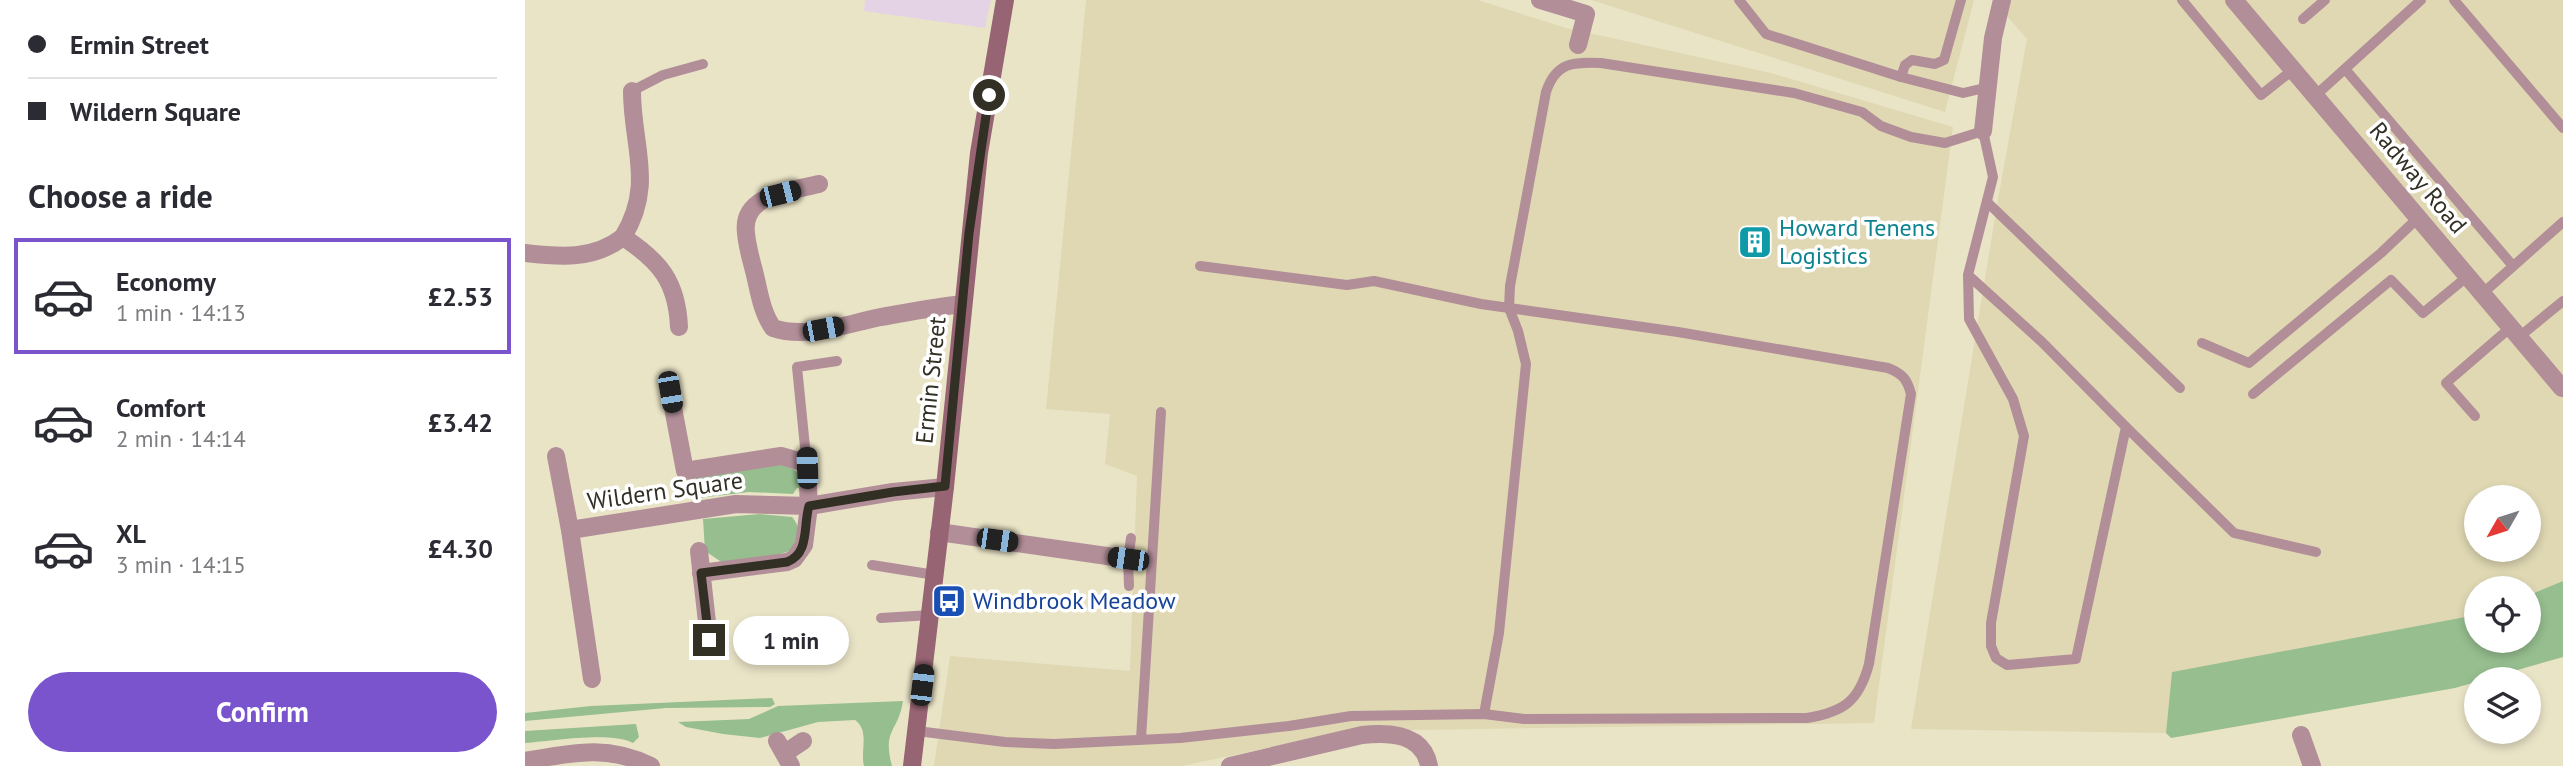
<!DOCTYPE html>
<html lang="en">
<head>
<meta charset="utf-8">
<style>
	body { margin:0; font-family:"PT Sans",sans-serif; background:#f7f7f7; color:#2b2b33; height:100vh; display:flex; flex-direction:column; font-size:26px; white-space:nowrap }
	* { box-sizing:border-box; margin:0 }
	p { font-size:23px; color:#7c7c81 }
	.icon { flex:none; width:38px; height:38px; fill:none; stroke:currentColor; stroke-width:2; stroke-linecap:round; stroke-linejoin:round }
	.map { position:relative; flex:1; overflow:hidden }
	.details { display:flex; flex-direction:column; background:#fff; width:525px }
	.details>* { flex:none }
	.hud { display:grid; align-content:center; height:154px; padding:0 28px; background:#fff }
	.needle { width:46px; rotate:231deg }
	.fabs { position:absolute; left:1939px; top:485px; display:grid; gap:14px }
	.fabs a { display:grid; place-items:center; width:77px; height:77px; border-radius:50%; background:#fff; box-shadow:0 4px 10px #0003; font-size:35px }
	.end { position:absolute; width:32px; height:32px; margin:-16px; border:9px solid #322f24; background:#fff; box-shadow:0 0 0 4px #fff }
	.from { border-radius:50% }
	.bubble { position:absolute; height:49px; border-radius:24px; background:#fff; box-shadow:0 4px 10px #0003; font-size:23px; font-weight:800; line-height:49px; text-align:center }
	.car { position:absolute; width:21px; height:42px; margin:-21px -10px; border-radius:9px; box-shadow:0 0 5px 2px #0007; background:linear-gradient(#222 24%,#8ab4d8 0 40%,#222 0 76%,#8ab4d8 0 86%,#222 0) }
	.hud b { display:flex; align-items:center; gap:24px; height:66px; font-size:26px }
	.hud b+b { border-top:2px solid #e1e1e2 }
	.hud i { width:18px; height:18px; background:#2b2b33 }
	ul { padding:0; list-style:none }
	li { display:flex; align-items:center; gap:21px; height:116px; margin:0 14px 10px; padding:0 14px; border:4px solid transparent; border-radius:0px }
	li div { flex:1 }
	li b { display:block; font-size:26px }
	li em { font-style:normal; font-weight:800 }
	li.current { border-color:#7a54cd }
	li>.icon { width:63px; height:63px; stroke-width:1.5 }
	h2 { padding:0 28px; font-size:32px; line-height:84px }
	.action { display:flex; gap:14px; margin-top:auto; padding:14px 28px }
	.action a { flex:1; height:80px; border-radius:42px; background:#7a54cd; color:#fff; font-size:28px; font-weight:800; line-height:80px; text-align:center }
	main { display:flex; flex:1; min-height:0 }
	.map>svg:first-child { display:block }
</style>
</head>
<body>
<main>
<section class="details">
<div class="hud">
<b><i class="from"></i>Ermin Street</b>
<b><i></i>Wildern Square</b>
</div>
<h2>Choose a ride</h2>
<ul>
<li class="current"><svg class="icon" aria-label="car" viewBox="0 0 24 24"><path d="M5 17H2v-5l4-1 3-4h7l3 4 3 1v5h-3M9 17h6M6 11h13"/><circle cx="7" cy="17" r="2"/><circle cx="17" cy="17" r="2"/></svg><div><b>Economy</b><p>1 min · 14:13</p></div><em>£2.53</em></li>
<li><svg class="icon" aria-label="car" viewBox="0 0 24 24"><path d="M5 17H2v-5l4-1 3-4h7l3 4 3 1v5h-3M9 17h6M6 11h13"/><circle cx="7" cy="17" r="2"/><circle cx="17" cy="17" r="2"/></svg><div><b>Comfort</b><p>2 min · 14:14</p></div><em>£3.42</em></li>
<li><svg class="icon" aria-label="car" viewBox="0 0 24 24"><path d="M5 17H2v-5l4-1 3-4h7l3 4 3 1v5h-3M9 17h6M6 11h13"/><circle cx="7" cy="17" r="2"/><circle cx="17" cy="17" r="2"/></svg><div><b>XL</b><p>3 min · 14:15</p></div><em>£4.30</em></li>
</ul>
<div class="action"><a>Confirm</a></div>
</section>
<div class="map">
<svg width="2038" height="766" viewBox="0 0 2038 766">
	<rect width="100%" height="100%" fill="#eae4c7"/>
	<polygon fill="#e4d3e5" points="340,0 466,0 460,28 339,11"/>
	<g fill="#dfd8b3" fill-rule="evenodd">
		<polygon points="561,0 953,0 1041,28 1246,73 1428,127 1349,723 893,730 838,728 657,766 409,766 425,656 605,671 612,476 580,464 585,414 521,409"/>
		<polygon points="1066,0 1449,0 1420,112"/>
		<path d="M1485,0h553v581l-34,14v-7h-53v27l-2,1 -302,56 -6,61 -255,-4 87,-530 29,-160 -21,-24zM1951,497h53v53h-53z"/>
	</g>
	<g fill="#96be8f">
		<path d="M252,464c17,5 22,4 25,23l-5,1 -4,6 -44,-2 -50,6 -3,-20z"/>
		<path d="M235,514l32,3c10,11 5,20 1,33l-23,7 -47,6 -18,-12 -2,-32z"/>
		<polygon points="2038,581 2038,657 1961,679 1951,679 1951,682 1930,688 1646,738 1641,733 1647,672 1951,615 1951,640 2004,640 2004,595"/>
		<polygon points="247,698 250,704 245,707 141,708 0,721 0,713 66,706"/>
		<path d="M378,701c-5,32 -21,28 -11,65h-28c-4,-16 6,-35 -9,-46l-37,2 -58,16 -37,-4 -37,-7 -8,-5 71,-3 29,-13z"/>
		<path d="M111,724l3,13 -6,6c-22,-12 -82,-2 -108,0v-12z"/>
	</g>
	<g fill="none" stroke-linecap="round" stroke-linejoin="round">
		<g stroke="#b28e98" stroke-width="10">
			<polyline points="1214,0 1241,34 1376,77 1438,93 1464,87"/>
			<polyline points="1657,0 1736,95 1769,69"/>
			<polyline points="1929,0 2038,128"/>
			<polyline points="1778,19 1800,0"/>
			<polyline points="1820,69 1988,266"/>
			<polyline points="1376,77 1380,65 1387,60 1410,64 1419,60 1436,0"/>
			<polyline points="107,91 138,75 178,64"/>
			<polyline points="1791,95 1896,0"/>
			<polyline points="1462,202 1655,388"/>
			<polyline points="1958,293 2038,222"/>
			<polyline points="1994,337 2038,301"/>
			<polyline points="1677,343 1724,363 1856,253 1894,217"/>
			<polyline points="1728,394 1866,280 1898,313 1943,276"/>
			<polyline points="1950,416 1921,383 1986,327"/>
			<polyline points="1601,427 1709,533 1791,552"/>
			<polyline points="282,467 272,367 312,361"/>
			<polyline points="347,565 410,575"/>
			<polyline points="604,586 603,559 606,538"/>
			<polyline points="356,618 406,615"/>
			<path d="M959,714l15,-81 27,-269 -8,-33 -9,-23 1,-22 36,-194c10,-30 27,-30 55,-29l193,30 68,19 19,14 30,11 34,6 38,-12 10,46 -25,98 1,44 44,80 11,37 -33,187v23l5,12 11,7 69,-6 50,-232 -84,-85 -74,-67"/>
			<path d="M392,731l88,11 49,2 126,-6 109,-12 62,-10 133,-2 40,5 283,-1c37,-6 52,-17 62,-54l42,-270c-4,-15 -8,-20 -23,-26l-210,-36 -197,-28 -107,-23 -27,4 -147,-19"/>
			<polyline points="616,739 636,412"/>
		</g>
		<g stroke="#b28e98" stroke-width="18">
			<polyline points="1015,0 1061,14 1053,45"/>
			<polyline points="1709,0 2037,388"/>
			<polyline points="1458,131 1468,38 1477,0"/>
			<path d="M294,184c-28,7 -78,10 -73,49 1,13 5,26 8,38 5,19 7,40 19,57 32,11 71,-3 103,-10 29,-5 57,-11 87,-14"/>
			<path d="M98,237c32,-52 9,-91 9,-146"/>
			<path d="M0,253c35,4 69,7 98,-16 37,24 54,45 56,90"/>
			<polyline points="145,392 160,471 256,456 277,462 282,468 284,506 279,545 269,559 262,562 176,573"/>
			<polyline points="31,456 45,530 211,504 284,506 368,492 420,487"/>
			<polyline points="45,530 67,679"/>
			<polyline points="414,532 603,559"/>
			<polyline points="174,551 184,640"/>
			<polyline points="1776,735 1787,766"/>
			<polyline points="252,741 266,766"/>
			<polyline points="260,753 278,741"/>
			<path d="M0,761c47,-8 81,-17 126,5"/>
			<path d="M705,766l132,-31c27,-3 61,-2 67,31"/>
		</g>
		<polyline stroke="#976473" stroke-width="18" points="387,766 420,487 454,153 480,0"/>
	</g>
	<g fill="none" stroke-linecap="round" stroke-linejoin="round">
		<path stroke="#322f24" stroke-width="9" d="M184,640l-8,-67 86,-11c23,-9 16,-36 22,-56l84,-14 52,-6 24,-253 20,-138"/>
	</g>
	<defs>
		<g id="building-square" transform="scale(1.75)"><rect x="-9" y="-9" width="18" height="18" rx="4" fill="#0f9aa8" stroke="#fff"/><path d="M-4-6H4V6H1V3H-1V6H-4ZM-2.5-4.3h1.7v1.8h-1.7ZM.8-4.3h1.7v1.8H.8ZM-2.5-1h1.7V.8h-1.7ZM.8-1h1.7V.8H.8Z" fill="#fff"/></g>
		<g id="bus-square" transform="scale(1.75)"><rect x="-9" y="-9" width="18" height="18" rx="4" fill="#1a4fb4" stroke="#fff"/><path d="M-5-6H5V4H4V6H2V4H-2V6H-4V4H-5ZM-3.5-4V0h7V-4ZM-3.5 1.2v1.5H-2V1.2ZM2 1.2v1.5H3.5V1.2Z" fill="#fff"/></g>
	</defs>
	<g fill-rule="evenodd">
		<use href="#building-square" x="1230" y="242"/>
		<use href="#bus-square" x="424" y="601"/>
	</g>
	<g text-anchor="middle" stroke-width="7" stroke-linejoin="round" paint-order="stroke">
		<g font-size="24" fill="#322f24" stroke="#fff">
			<text transform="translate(1893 178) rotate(50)" y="8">Radway Road</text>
			<text transform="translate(406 380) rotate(-84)" y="8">Ermin Street</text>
			<text transform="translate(140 491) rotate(-8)" y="8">Wildern Square</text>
		</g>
		<g font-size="24" fill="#0d838f" stroke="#fff" text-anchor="start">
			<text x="1254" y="236">Howard Tenens<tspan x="1254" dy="28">Logistics</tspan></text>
		</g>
		<g font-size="24" fill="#164399" stroke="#fff" text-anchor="start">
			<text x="448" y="609">Windbrook Meadow</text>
		</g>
	</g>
</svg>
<div class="fabs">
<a><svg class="needle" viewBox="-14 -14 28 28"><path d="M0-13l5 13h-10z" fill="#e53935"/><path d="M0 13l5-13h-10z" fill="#7c7c81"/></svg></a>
<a><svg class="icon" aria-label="locate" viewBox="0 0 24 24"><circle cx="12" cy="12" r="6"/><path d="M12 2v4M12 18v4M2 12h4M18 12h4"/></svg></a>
<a><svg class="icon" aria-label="layers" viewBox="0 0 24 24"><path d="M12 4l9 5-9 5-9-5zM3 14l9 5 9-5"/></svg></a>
</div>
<i class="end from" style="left:464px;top:95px"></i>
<i class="end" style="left:184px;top:640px"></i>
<div class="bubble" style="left:208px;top:616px;width:116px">1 min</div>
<i class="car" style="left:255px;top:194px;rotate:76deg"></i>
<i class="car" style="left:298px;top:329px;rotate:79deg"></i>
<i class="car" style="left:145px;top:392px;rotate:170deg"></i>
<i class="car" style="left:282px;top:468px;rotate:358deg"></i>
<i class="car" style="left:472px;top:540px;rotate:98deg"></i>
<i class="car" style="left:603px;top:559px;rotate:278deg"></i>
<i class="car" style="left:397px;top:685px;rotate:7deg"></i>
</div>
</main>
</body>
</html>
